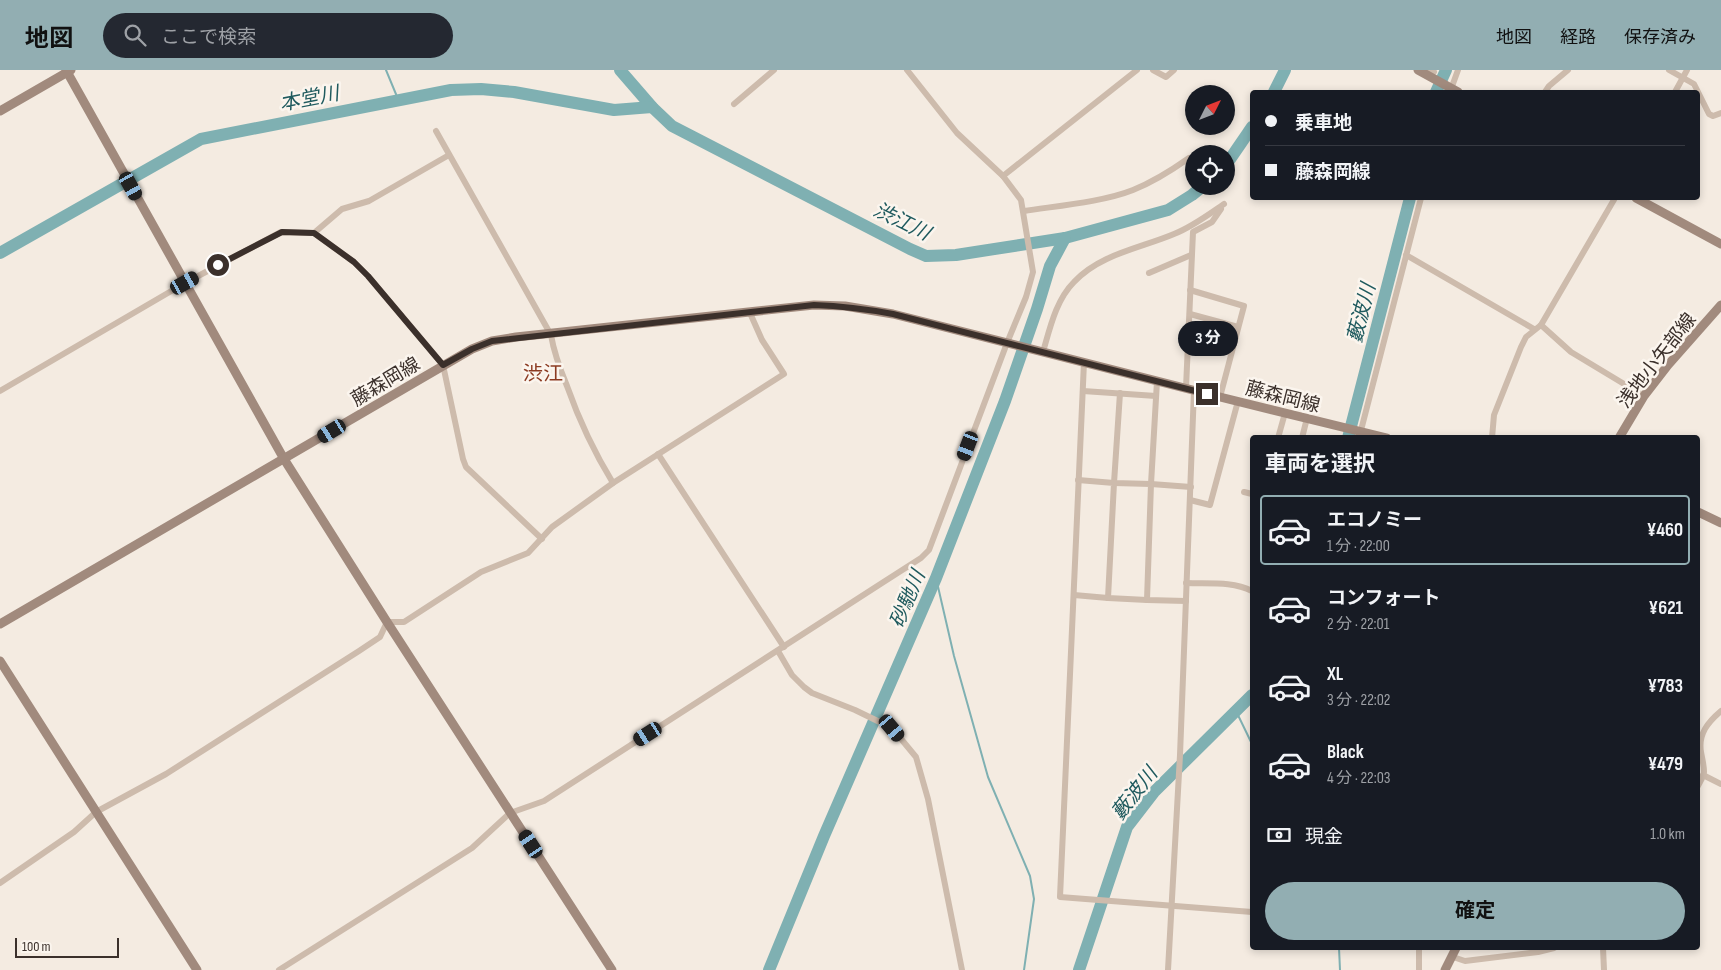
<!DOCTYPE html>
<html lang="ja">
<head>
<meta charset="utf-8">
<style>
	body { margin:0; font-family:"Sofia Sans Condensed","Noto Sans JP",sans-serif; background:#242831; color:#f1f3f6; height:100vh; display:flex; flex-direction:column; font-size:19px; white-space:nowrap }
	* { box-sizing:border-box; margin:0 }
	p { font-size:16px; color:#9ea1a6 }
	.icon { flex:none; width:28px; height:28px; fill:none; stroke:currentColor; stroke-width:2; stroke-linecap:round; stroke-linejoin:round }
	.map { position:relative; flex:1; overflow:hidden }
	.sheet { position:absolute; left:1250px; top:365px; width:450px; height:515px; display:flex; flex-direction:column; background:#171b24; border-radius:5px; box-shadow:0 2px 8px #0003 }
	.sheet>* { flex:none }
	.top-card { position:absolute; left:1250px; top:20px; width:450px; height:110px; border-radius:5px; box-shadow:0 2px 8px #0003; display:grid; align-content:center; height:110px; padding:0 15px; background:#171b24 }
	.needle { width:32px; rotate:48deg }
	.buttons { position:absolute; left:1185px; top:15px; display:grid; gap:10px }
	.buttons a { display:grid; place-items:center; width:50px; height:50px; border-radius:50%; background:#171b24; box-shadow:0 2px 8px #0003; font-size:25px }
	.scale { position:absolute; left:15px; bottom:12px; width:104px; box-sizing:border-box; padding-left:5px; border:2px solid #3b302b; border-top:0; font-size:14px; line-height:18px; white-space:nowrap; color:#3b302b; -webkit-text-stroke:4px #fbf5ee; paint-order:stroke }
	.end { position:absolute; width:22px; height:22px; margin:-11px; border:6px solid #3b302b; background:#fff; box-shadow:0 0 0 2px #fff }
	.from { border-radius:50% }
	.bubble { position:absolute; height:35px; border-radius:18px; background:#171b24; box-shadow:0 2px 8px #0003; font-size:16px; font-weight:700; line-height:35px; text-align:center }
	.car { position:absolute; width:15px; height:30px; margin:-15px -8px; border-radius:6px; box-shadow:0 0 4px 1px #0007; background:linear-gradient(#222 24%,#8ab4d8 0 40%,#222 0 76%,#8ab4d8 0 86%,#222 0) }
	.top-card b { display:flex; align-items:center; gap:18px; height:48px; font-size:19px }
	.top-card b+b { border-top:1px solid #363941 }
	.top-card i { width:12px; height:12px; background:#f1f3f6 }
	ul { padding:0; list-style:none }
	li { display:flex; align-items:center; gap:15px; height:70px; margin:0 10px 8px; padding:0 5px; border:2px solid transparent; border-radius:5px }
	li div { flex:1 }
	li b { display:block; font-size:19px }
	li em { font-style:normal; font-weight:700 }
	li.current { border-color:#92aeb2 }
	li>.icon { width:45px; height:45px; stroke-width:1.5 }
	h2 { padding:0 15px; font-size:22px; line-height:60px }
	.pay { display:flex; align-items:center; gap:12px; height:55px; padding:0 15px; font-size:19px }
	.pay p { margin-inline-start:auto }
	.button { display:flex; gap:10px; margin-top:auto; padding:10px 15px }
	.button a { flex:1; height:58px; border-radius:30px; background:#92aeb2; color:#111; font-size:20px; font-weight:700; line-height:58px; text-align:center }
	header { display:flex; align-items:center; gap:30px; box-sizing:border-box; height:70px; padding:0 25px; background:#92aeb2; color:#111 }
	header strong { font-size:24px }
	nav { display:flex; gap:28px; margin-inline-start:auto; font-size:18px }
	.search { width:350px; height:45px; background:#242831; display:flex; align-items:center; gap:12px; box-sizing:border-box; padding:0 18px; border-radius:28px; color:#9ea1a6; font-size:19px }
	.map>svg:first-child { display:block }
</style>
</head>
<body>
<header>
<strong>地図</strong>
<div class="search"><svg class="icon" aria-label="search" viewBox="0 0 24 24"><circle cx="10" cy="10" r="6"/><path d="M15 15l6 6"/></svg>ここで検索</div>
<nav><a>地図</a><a>経路</a><a>保存済み</a></nav>
</header>
<div class="map">
<svg width="1721" height="900" viewBox="0 0 1721 900">
	<rect width="100%" height="100%" fill="#f4ebe1"/>
	<g fill="none" stroke-linecap="round" stroke-linejoin="round">
		<g stroke="#7fb0b2" stroke-width="2">
			<polyline points="386,0 398,29"/>
			<polyline points="936,508 954,586 988,707 1030,806 1034,829 1024,900"/>
			<polyline points="1236,641 1252,674"/>
			<polyline points="1339,878 1340,900"/>
		</g>
		<g stroke="#7fb0b2" stroke-width="12">
			<polyline points="620,0 652,37 672,56 910,179 926,186 956,185 1065,168 1168,140 1192,125 1203,116"/>
			<polyline points="1274,22 1285,0"/>
			<polyline points="1436,22 1446,0"/>
			<polyline points="1226,95 1252,57"/>
			<polyline points="0,183 201,69 451,20 481,19 514,22 614,40 652,37"/>
			<polyline points="1348,368 1410,128"/>
			<polyline points="769,900 824,766 936,508 1005,331 1037,239 1050,196 1065,168"/>
			<polyline points="1079,900 1127,757 1154,722 1252,625"/>
		</g>
		<g stroke="#cdbbac" stroke-width="6">
			<polyline points="1153,0 1166,7 1174,0"/>
			<polyline points="1430,0 1434,2"/>
			<polyline points="1669,0 1694,14 1709,44 1713,46 1721,43"/>
			<polyline points="1450,22 1458,0"/>
			<polyline points="1545,22 1549,16 1568,0"/>
			<polyline points="1675,22 1687,0"/>
			<polyline points="734,34 774,0"/>
			<path d="M436,61l115,204c3,18 9,34 16,51 12,34 27,66 46,97"/>
			<polyline points="1003,106 1137,0"/>
			<path d="M1024,141c32,-5 79,-9 109,-21 20,-8 39,-20 56,-32"/>
			<polyline points="314,163 342,139 369,131 449,85"/>
			<polyline points="1406,185 1534,259"/>
			<polyline points="1149,203 1191,185"/>
			<polyline points="1190,220 1244,236 1220,327"/>
			<polyline points="1190,244 1238,257"/>
			<polyline points="1541,255 1571,282 1644,326"/>
			<path d="M1043,282c7,-24 13,-52 31,-70 26,-28 67,-34 100,-48 18,-7 34,-19 50,-30"/>
			<polyline points="1084,292 1060,827 1252,842"/>
			<polyline points="1157,311 1151,414 1191,417"/>
			<polyline points="1186,318 1193,162 1212,152 1221,139"/>
			<polyline points="0,321 185,213 281,162 314,163 354,192 368,206 443,295 463,389 466,397 542,469"/>
			<polyline points="1083,321 1156,326"/>
			<polyline points="1120,323 1114,413 1151,414 1147,530 1186,531"/>
			<polyline points="1278,368 1285,343"/>
			<polyline points="1302,368 1307,348"/>
			<polyline points="1359,368 1421,128"/>
			<polyline points="1492,368 1494,345 1521,277 1526,267 1541,255 1615,128"/>
			<polyline points="658,384 784,577"/>
			<polyline points="1078,410 1114,413 1108,528 1147,530"/>
			<polyline points="1244,422 1252,424"/>
			<polyline points="1190,430 1210,435 1238,331"/>
			<path d="M1186,513c23,1 46,-2 66,8"/>
			<polyline points="1074,525 1108,528"/>
			<polyline points="778,581 792,605 804,617 812,623 855,640 892,658 916,687 928,729 962,900"/>
			<polyline points="1703,705 1721,714"/>
			<path d="M1698,716c2,-4 6,-10 6,-14 0,-7 -2,-14 -3,-20 -3,-18 7,-30 20,-41"/>
			<polyline points="0,813 74,762 96,742 166,704 359,581 380,567 387,552 404,552 481,502 528,483 552,457 613,413 784,304 762,270 750,243"/>
			<polyline points="1419,878 1419,900"/>
			<polyline points="1603,878 1604,900"/>
			<polyline points="1453,887 1465,891 1538,882 1554,878"/>
			<polyline points="279,900 472,778 510,743 544,731 882,513 921,488 929,480 1007,273 1026,227 1033,202 1021,130 1003,106 957,63 907,0"/>
			<polyline points="1168,900 1180,685 1194,320"/>
		</g>
		<g stroke="#a18a7d" stroke-width="9">
			<polyline points="66,0 284,389 387,552 612,900"/>
			<polyline points="1418,0 1458,22"/>
			<polyline points="0,41 71,0"/>
			<polyline points="1636,128 1721,174"/>
			<polyline points="1619,368 1644,326 1668,295 1721,235"/>
			<polyline points="1698,442 1721,453"/>
			<polyline points="0,554 472,279 492,271 516,267 814,235 845,236 893,244 1220,327 1387,368"/>
			<polyline points="0,591 197,900"/>
			<polyline points="1445,900 1456,878"/>
		</g>
	</g>
	<g fill="none" stroke-linecap="round" stroke-linejoin="round">
		<path stroke="#3b302b" stroke-width="6" d="M218,195l64,-33 32,1 40,29 14,14 75,89 29,-16 20,-8 322,-36c27,1 52,4 79,9l314,80"/>
	</g>
	<g text-anchor="middle" stroke-width="5" stroke-linejoin="round" paint-order="stroke">
		<g font-size="19" fill="#3b302b" stroke="#fbf5ee">
			<text transform="translate(1656 290) rotate(-52)" y="7">浅地小矢部線</text>
			<text transform="translate(385 311) rotate(-31)" y="7">藤森岡線</text>
			<text transform="translate(1283 326) rotate(14)" y="7">藤森岡線</text>
		</g>
		<g font-size="20" font-style="italic" fill="#1f5a5e" stroke="#fbf5ee">
			<text transform="translate(309 28) rotate(-11)" y="7">本堂川</text>
			<text transform="translate(902 151) rotate(26)" y="7">渋江川</text>
			<text transform="translate(1361 243) rotate(-76)" y="7">藪波川</text>
			<text transform="translate(907 529) rotate(-67)" y="7">砂馳川</text>
			<text transform="translate(1134 723) rotate(-52)" y="7">藪波川</text>
		</g>
		<g font-size="20" fill="#8c3b22" stroke="#fbf5ee">
			<text x="543" y="310">渋江</text>
		</g>
	</g>
</svg>
<div class="buttons">
<a><svg class="needle" viewBox="-14 -14 28 28"><path d="M0-13l5 13h-10z" fill="#e53935"/><path d="M0 13l5-13h-10z" fill="#9ea1a6"/></svg></a>
<a><svg class="icon" aria-label="locate" viewBox="0 0 24 24"><circle cx="12" cy="12" r="6"/><path d="M12 2v4M12 18v4M2 12h4M18 12h4"/></svg></a>
</div>
<div class="scale">100 m</div>
<i class="end from" style="left:218px;top:195px"></i>
<i class="end" style="left:1207px;top:324px"></i>
<div class="bubble" style="left:1178px;top:251px;width:60px">3 分</div>
<i class="car" style="left:131px;top:116px;rotate:151deg"></i>
<i class="car" style="left:185px;top:213px;rotate:61deg"></i>
<i class="car" style="left:332px;top:361px;rotate:239deg"></i>
<i class="car" style="left:968px;top:376px;rotate:201deg"></i>
<i class="car" style="left:892px;top:658px;rotate:140deg"></i>
<i class="car" style="left:648px;top:664px;rotate:238deg"></i>
<i class="car" style="left:531px;top:774px;rotate:327deg"></i>
<div class="top-card">
<b><i class="from"></i>乗車地</b>
<b><i></i>藤森岡線</b>
</div>
<section class="sheet">
<h2>車両を選択</h2>
<ul>
<li class="current"><svg class="icon" aria-label="car" viewBox="0 0 24 24"><path d="M5 17H2v-5l4-1 3-4h7l3 4 3 1v5h-3M9 17h6M6 11h13"/><circle cx="7" cy="17" r="2"/><circle cx="17" cy="17" r="2"/></svg><div><b>エコノミー</b><p>1 分 · 22:00</p></div><em>¥460</em></li>
<li><svg class="icon" aria-label="car" viewBox="0 0 24 24"><path d="M5 17H2v-5l4-1 3-4h7l3 4 3 1v5h-3M9 17h6M6 11h13"/><circle cx="7" cy="17" r="2"/><circle cx="17" cy="17" r="2"/></svg><div><b>コンフォート</b><p>2 分 · 22:01</p></div><em>¥621</em></li>
<li><svg class="icon" aria-label="car" viewBox="0 0 24 24"><path d="M5 17H2v-5l4-1 3-4h7l3 4 3 1v5h-3M9 17h6M6 11h13"/><circle cx="7" cy="17" r="2"/><circle cx="17" cy="17" r="2"/></svg><div><b>XL</b><p>3 分 · 22:02</p></div><em>¥783</em></li>
<li><svg class="icon" aria-label="car" viewBox="0 0 24 24"><path d="M5 17H2v-5l4-1 3-4h7l3 4 3 1v5h-3M9 17h6M6 11h13"/><circle cx="7" cy="17" r="2"/><circle cx="17" cy="17" r="2"/></svg><div><b>Black</b><p>4 分 · 22:03</p></div><em>¥479</em></li>
</ul>
<div class="pay"><svg class="icon" aria-label="cash" viewBox="0 0 24 24"><path d="M3 7h18v10H3z"/><circle cx="12" cy="12" r="2"/></svg>現金<p>1.0 km</p></div>
<div class="button"><a>確定</a></div>
</section>
</div>
</body>
</html>
